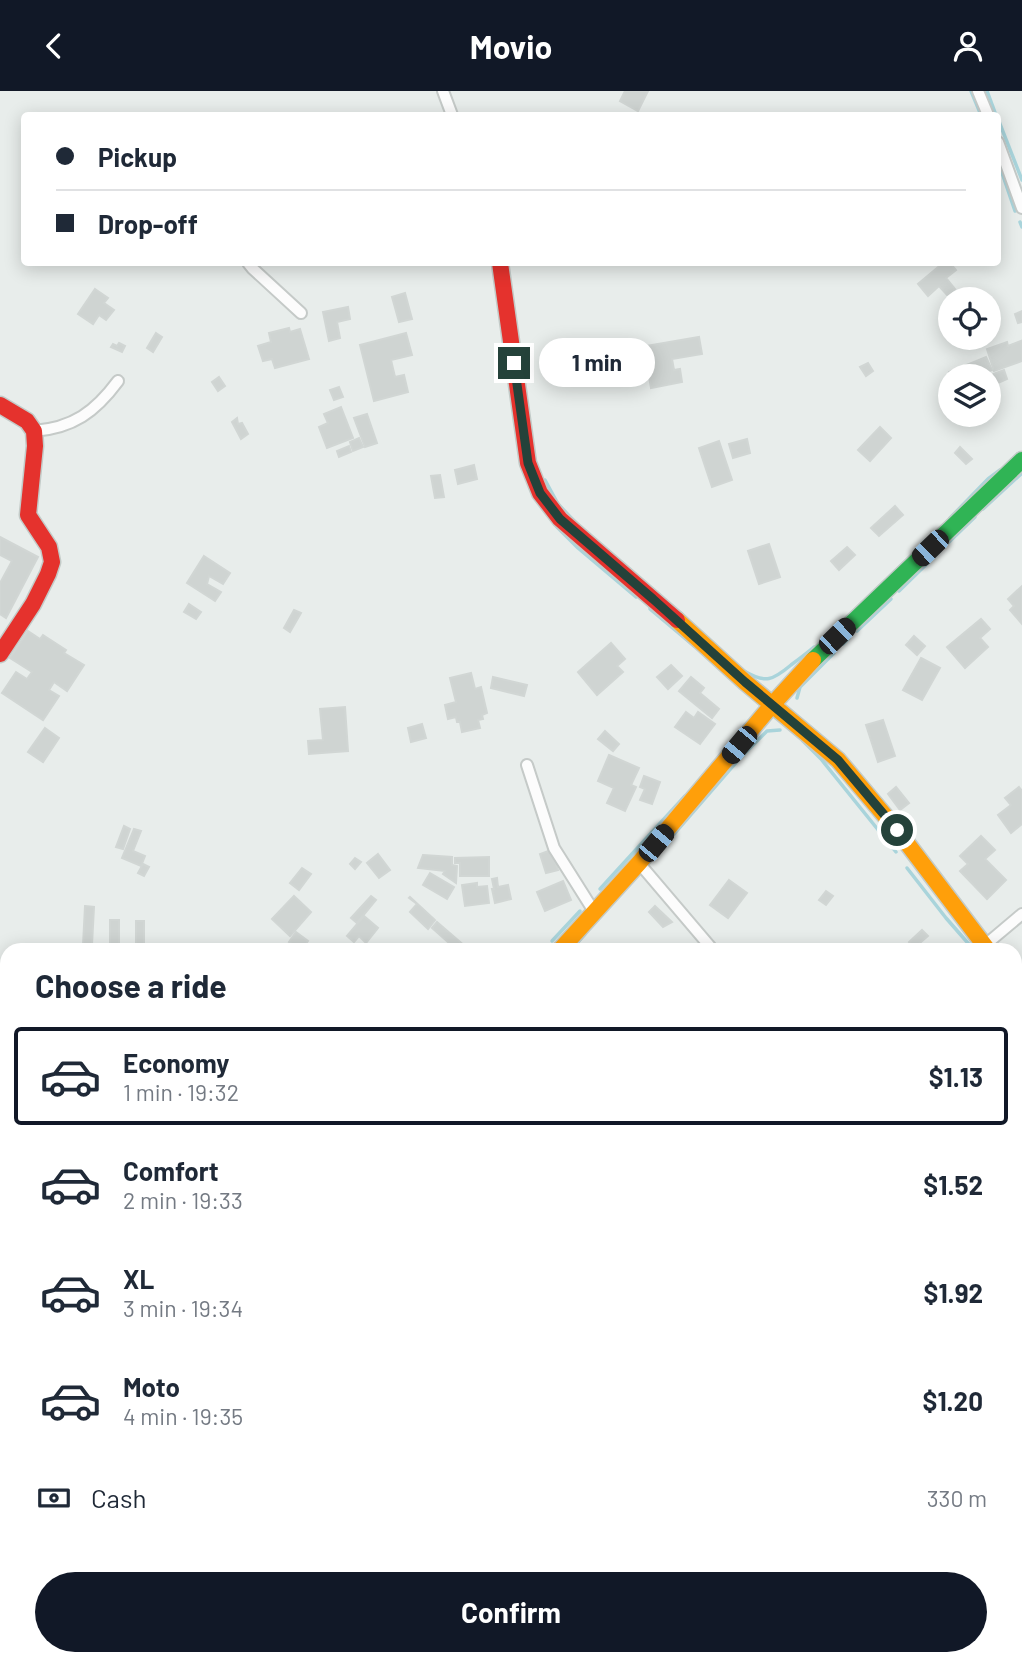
<!DOCTYPE html>
<html lang="en">
<head>
<meta charset="utf-8">
<style>
	body { margin:0; font-family:Barlow,sans-serif; background:#f6f6f7; color:#1f2937; height:100vh; display:flex; flex-direction:column; font-size:26px; white-space:nowrap }
	* { box-sizing:border-box; margin:0 }
	p { font-size:23px; color:#747a83 }
	.icon { flex:none; width:38px; height:38px; fill:none; stroke:currentColor; stroke-width:2; stroke-linecap:round; stroke-linejoin:round }
	.map { position:relative; flex:1; overflow:hidden }
	.panel { position:absolute; left:0px; top:852px; width:1022px; height:723px; display:flex; flex-direction:column; background:#fff; border-radius:21px 21px 0 0; box-shadow:0 4px 18px #0003 }
	.panel>* { flex:none }
	.guide { position:absolute; left:21px; top:21px; width:980px; height:154px; border-radius:7px; box-shadow:0 4px 18px #0003; display:grid; align-content:center; height:154px; padding:0 35px; background:#fff }
	.controls { position:absolute; left:938px; top:196px; display:grid; gap:14px }
	.controls a { display:grid; place-items:center; width:63px; height:63px; border-radius:50%; background:#fff; box-shadow:0 4px 18px #0003; font-size:35px }
	.end { position:absolute; width:32px; height:32px; margin:-16px; border:9px solid #24423a; background:#fff; box-shadow:0 0 0 4px #fff }
	.from { border-radius:50% }
	.bubble { position:absolute; height:49px; border-radius:24px; background:#fff; box-shadow:0 4px 18px #0003; font-size:23px; font-weight:700; line-height:49px; text-align:center }
	.car { position:absolute; width:21px; height:42px; margin:-21px -10px; border-radius:9px; box-shadow:0 0 5px 2px #0007; background:linear-gradient(#222 24%,#8ab4d8 0 40%,#222 0 76%,#8ab4d8 0 86%,#222 0) }
	.guide b { display:flex; align-items:center; gap:24px; height:66px; font-size:26px }
	.guide b+b { border-top:2px solid #e0e1e3 }
	.guide i { width:18px; height:18px; background:#1f2937 }
	ul { padding:0; list-style:none }
	li { display:flex; align-items:center; gap:21px; height:98px; margin:0 14px 10px; padding:0 21px; border:4px solid transparent; border-radius:7px }
	li div { flex:1 }
	li b { display:block; font-size:26px }
	li em { font-style:normal; font-weight:700 }
	li.active { border-color:#111827 }
	li>.icon { width:63px; height:63px; stroke-width:1.5 }
	h2 { padding:0 35px; font-size:32px; line-height:84px }
	.pay { display:flex; align-items:center; gap:18px; height:77px; padding:0 35px; font-size:26px }
	.pay p { margin-inline-start:auto }
	.cta { display:flex; gap:14px; margin-top:auto; padding:14px 35px }
	.cta a { flex:1; height:80px; border-radius:42px; background:#111827; color:#fff; font-size:28px; font-weight:700; line-height:80px; text-align:center }
	header { display:flex; justify-content:space-between; align-items:center; height:91px; padding:0 35px; background:#111827; color:#fff; font-size:32px; font-weight:700 }
	.map>svg:first-child { display:block }
</style>
</head>
<body>
<header><svg class="icon" aria-label="back" viewBox="0 0 24 24"><path d="M15 5l-7 7 7 7"/></svg>Movio<svg class="icon" aria-label="person" viewBox="0 0 24 24"><circle cx="12" cy="8" r="4"/><path d="M4 21q1-7 8-7t8 7"/></svg></header>
<div class="map">
<svg width="1022" height="1574" viewBox="0 0 1022 1574">
	<rect width="100%" height="100%" fill="#e8edeb"/>
	<g fill="none" stroke-linecap="round" stroke-linejoin="round">
		<g stroke="#a9d4db" stroke-width="3.5">
			<polyline points="971,0 981,24"/>
			<polyline points="987,0 996,24"/>
			<polyline points="998,28 1022,89"/>
			<polyline points="998,70 1015,120"/>
			<polyline points="1020,131 1022,136"/>
			<polyline points="545,389 558,413 576,432"/>
			<polyline points="983,418 1022,382"/>
			<polyline points="950,427 988,388 1000,379"/>
			<polyline points="557,436 578,457 636,506"/>
			<polyline points="949,451 975,426"/>
			<polyline points="915,460 926,449"/>
			<polyline points="899,500 940,460"/>
			<polyline points="650,518 694,555"/>
			<polyline points="857,540 891,508"/>
			<polyline points="843,553 849,547"/>
			<path d="M744,580c22,13 29,9 47,-6 8,-6 16,-12 23,-18"/>
			<polyline points="797,607 800,596 834,562"/>
			<polyline points="803,650 821,668 896,761"/>
			<polyline points="674,743 740,667 767,640 780,639"/>
			<polyline points="907,777 946,827 974,859"/>
			<polyline points="600,798 685,705"/>
			<polyline points="552,850 580,820"/>
			<polyline points="571,859 585,843"/>
			<polyline points="1015,906 1022,914"/>
			<polyline points="49,1574 50,1568"/>
			<polyline points="68,1574 70,1568"/>
		</g>
	</g>
	<g fill="#cfd4d2" stroke="#d1d6d4" stroke-width="2">
		<polygon points="625,0 648,0 638,20 620,10"/>
		<polygon points="943,172 950,172 956,179 946,187 955,198 947,204 939,195 928,205 918,193"/>
		<polygon points="95,198 108,207 104,212 114,219 106,229 99,224 93,233 78,223"/>
		<polygon points="405,202 412,228 399,231 392,206"/>
		<polygon points="348,216 350,228 337,231 340,247 329,250 323,221"/>
		<polygon points="1022,220 1022,231 1018,232 1015,223"/>
		<polygon points="289,237 290,241 300,238 309,268 275,277 272,268 263,270 258,255 271,251 269,242"/>
		<polygon points="156,242 162,246 153,261 147,257"/>
		<polygon points="406,242 412,264 391,269 395,286 404,284 408,301 374,310 360,254"/>
		<polygon points="699,246 702,263 672,268 674,279 680,278 682,291 651,297 647,274 643,275 640,256"/>
		<polygon points="1021,250 1022,270 994,280 987,258 1007,251 1008,255"/>
		<polygon points="119,252 125,255 122,261 111,256 113,253 117,255"/>
		<polygon points="986,266 992,279 976,285 950,285 949,281"/>
		<polygon points="868,272 873,280 866,285 860,276"/>
		<polygon points="1004,279 1007,288 989,296 988,285"/>
		<polygon points="219,286 225,295 218,300 212,291"/>
		<polygon points="339,296 343,306 334,309 330,299"/>
		<polygon points="341,316 353,347 327,357 319,336 328,332 324,323"/>
		<polygon points="367,323 377,352 365,356 354,327"/>
		<polygon points="237,327 238,333 242,332 248,343 241,348 232,331"/>
		<polygon points="880,336 891,347 870,370 858,359"/>
		<polygon points="359,347 363,356 353,360 350,351"/>
		<polygon points="747,348 750,362 733,367 729,353"/>
		<polygon points="719,350 732,389 712,396 699,357"/>
		<polygon points="349,355 351,361 339,366 337,360"/>
		<polygon points="960,356 972,368 966,373 955,362"/>
		<polygon points="474,374 477,388 458,393 455,379"/>
		<polygon points="440,384 444,406 435,407 431,385"/>
		<polygon points="895,415 903,424 879,445 871,437"/>
		<polygon points="0,446 38,466 6,527 0,523 0,492 12,470 0,464"/>
		<polygon points="769,453 780,486 759,493 748,460"/>
		<polygon points="847,456 855,464 839,479 831,470"/>
		<polygon points="204,465 230,482 223,493 209,485 207,493 221,501 215,510 187,492"/>
		<polygon points="1022,495 1022,533 1010,519 1014,515 1008,508"/>
		<polygon points="189,513 201,521 196,528 184,521"/>
		<polygon points="294,519 301,522 290,541 284,537"/>
		<polygon points="981,528 990,538 980,547 988,556 965,577 947,556"/>
		<polygon points="28,540 40,548 43,544 66,559 64,562 84,574 67,600 54,591 49,599 59,605 43,629 2,602 16,581 27,588 32,581 10,567"/>
		<polygon points="914,545 925,555 917,564 906,554"/>
		<polygon points="611,552 625,568 617,575 623,581 597,604 578,581"/>
		<polygon points="921,567 940,577 922,609 903,599"/>
		<polygon points="671,574 682,585 668,598 657,586"/>
		<polygon points="471,582 475,598 481,596 487,622 482,624 483,628 478,629 480,637 462,641 460,631 457,631 456,626 448,628 445,614 456,611 450,587"/>
		<polygon points="493,586 527,594 524,605 491,597"/>
		<polygon points="691,586 704,597 700,602 719,618 712,627 679,600"/>
		<polygon points="345,616 348,660 309,663 308,650 323,649 320,618"/>
		<polygon points="686,621 694,627 698,621 715,633 700,653 675,636"/>
		<polygon points="883,629 895,665 878,671 866,634"/>
		<polygon points="422,633 426,647 411,651 408,637"/>
		<polygon points="45,637 59,647 43,671 28,661"/>
		<polygon points="605,640 619,653 613,660 598,648"/>
		<polygon points="609,664 639,677 631,694 636,696 625,720 607,712 614,697 598,690"/>
		<polygon points="644,685 660,691 652,713 640,709 645,698 640,696"/>
		<polygon points="896,696 909,712 900,719 888,703"/>
		<polygon points="1019,696 1022,700 1022,733 1011,742 998,724 1011,714 1005,707"/>
		<polygon points="124,735 130,738 123,758 116,756"/>
		<polygon points="134,738 141,740 133,760 145,765 141,775 122,767"/>
		<polygon points="981,745 995,759 985,768 1006,789 987,808 960,780 968,773 960,765"/>
		<polygon points="551,759 558,779 546,782 540,763"/>
		<polygon points="378,763 390,779 379,787 367,772"/>
		<polygon points="423,764 452,766 452,774 457,775 456,792 443,783 445,780 418,777"/>
		<polygon points="489,766 489,785 460,785 460,772 455,772 455,767"/>
		<polygon points="355,767 361,771 355,778 350,773"/>
		<polygon points="143,773 149,776 144,785 138,782"/>
		<polygon points="302,777 311,783 299,799 290,792"/>
		<polygon points="430,782 454,796 447,808 423,794"/>
		<polygon points="497,787 498,796 508,794 511,808 495,812 492,798 494,798 492,788"/>
		<polygon points="729,789 747,802 728,827 710,814"/>
		<polygon points="563,790 571,809 545,820 537,801"/>
		<polygon points="477,792 477,796 487,795 489,812 465,815 462,794"/>
		<polygon points="826,800 833,805 826,814 819,809"/>
		<polygon points="294,805 311,821 290,845 272,828"/>
		<polygon points="371,805 376,809 357,832 351,827"/>
		<polygon points="410,806 435,829 428,838 410,821 417,813 409,807"/>
		<polygon points="85,815 94,816 92,854 83,854"/>
		<polygon points="655,815 672,831 663,836 649,821"/>
		<polygon points="364,825 378,837 366,852 359,845 354,851 347,845"/>
		<rect x="110" y="829" width="9" height="30"/>
		<rect x="136" y="830" width="8" height="27"/>
		<polygon points="437,831 466,856 463,859 443,859 449,852 432,837"/>
		<polygon points="922,839 928,845 914,857 909,851"/>
		<polygon points="296,841 308,850 301,859 289,851"/>
		<polygon points="6,922 7,935 0,945 0,931"/>
		<polygon points="1015,1190 1022,1195 1022,1203 1019,1207 1015,1204"/>
		<polygon points="1016,1507 1022,1513 1022,1532 1015,1524"/>
		<polygon points="696,1568 731,1568 729,1574 695,1574"/>
		<polygon points="827,1568 849,1568 844,1574 834,1574"/>
		<polygon points="883,1568 898,1568 905,1574 878,1574"/>
	</g>
	<g fill="none" stroke-linecap="round" stroke-linejoin="round">
		<g stroke="#c5cac8" stroke-width="14">
			<g id="street">
				<polyline points="443,0 452,24"/>
				<polyline points="978,0 988,24"/>
				<polyline points="998,51 1022,117"/>
				<polyline points="248,172 252,177 301,222"/>
				<path d="M34,340c39,-3 61,-19 84,-50"/>
				<polyline points="527,674 554,757 595,822"/>
				<polyline points="639,772 713,859"/>
				<polyline points="984,855 1022,823"/>
				<polyline points="0,884 7,887"/>
				<polyline points="1015,889 1022,897"/>
				<polyline points="1015,1002 1022,996"/>
				<polyline points="0,1556 7,1561"/>
				<polyline points="17,1568 25,1574"/>
				<polyline points="393,1568 393,1574"/>
				<polyline points="638,1568 638,1574"/>
				<polyline points="785,1568 792,1574"/>
			</g>
		</g>
		<g stroke="#c3cbc8" stroke-width="19">
			<g id="fast">
				<polyline points="813,569 1022,369"/>
				<polyline points="58,1574 59,1568"/>
			</g>
		</g>
		<g stroke="#c3cbc8" stroke-width="19">
			<g id="slow">
				<polyline points="677,529 745,591 838,669 897,739 988,859"/>
				<polyline points="560,859 639,772 772,614 813,569"/>
			</g>
		</g>
		<g stroke="#c3cbc8" stroke-width="19">
			<g id="jam">
				<polyline points="500,172 528,372 540,402 560,428 677,529"/>
				<polyline points="0,314 27,330 34,340 35,355 28,424 49,456 52,471 48,483 33,513 0,563"/>
			</g>
		</g>
		<use href="#street" stroke="#fcfcfc" stroke-width="10"/>
		<use href="#fast" stroke="#30b455" stroke-width="16"/>
		<use href="#slow" stroke="#ff9f0a" stroke-width="16"/>
		<use href="#jam" stroke="#e5322d" stroke-width="16"/>
	</g>
	<g fill="none" stroke-linecap="round" stroke-linejoin="round">
		<polyline stroke="#24423a" stroke-width="9" points="514,272 528,372 540,402 560,428 653,508 745,591 838,669 897,739"/>
	</g>
</svg>
<div class="controls">
<a><svg class="icon" aria-label="locate" viewBox="0 0 24 24"><circle cx="12" cy="12" r="6"/><path d="M12 2v4M12 18v4M2 12h4M18 12h4"/></svg></a>
<a><svg class="icon" aria-label="layers" viewBox="0 0 24 24"><path d="M12 4l9 5-9 5-9-5zM3 14l9 5 9-5"/></svg></a>
</div>
<i class="end from" style="left:897px;top:739px"></i>
<i class="end" style="left:514px;top:272px"></i>
<div class="bubble" style="left:539px;top:247px;width:116px">1 min</div>
<i class="car" style="left:930px;top:457px;rotate:226deg"></i>
<i class="car" style="left:837px;top:545px;rotate:46deg"></i>
<i class="car" style="left:739px;top:654px;rotate:220deg"></i>
<i class="car" style="left:656px;top:752px;rotate:40deg"></i>
<div class="guide">
<b><i class="from"></i>Pickup</b>
<b><i></i>Drop-off</b>
</div>
<section class="panel">
<h2>Choose a ride</h2>
<ul>
<li class="active"><svg class="icon" aria-label="car" viewBox="0 0 24 24"><path d="M5 17H2v-5l4-1 3-4h7l3 4 3 1v5h-3M9 17h6M6 11h13"/><circle cx="7" cy="17" r="2"/><circle cx="17" cy="17" r="2"/></svg><div><b>Economy</b><p>1 min · 19:32</p></div><em>$1.13</em></li>
<li><svg class="icon" aria-label="car" viewBox="0 0 24 24"><path d="M5 17H2v-5l4-1 3-4h7l3 4 3 1v5h-3M9 17h6M6 11h13"/><circle cx="7" cy="17" r="2"/><circle cx="17" cy="17" r="2"/></svg><div><b>Comfort</b><p>2 min · 19:33</p></div><em>$1.52</em></li>
<li><svg class="icon" aria-label="car" viewBox="0 0 24 24"><path d="M5 17H2v-5l4-1 3-4h7l3 4 3 1v5h-3M9 17h6M6 11h13"/><circle cx="7" cy="17" r="2"/><circle cx="17" cy="17" r="2"/></svg><div><b>XL</b><p>3 min · 19:34</p></div><em>$1.92</em></li>
<li><svg class="icon" aria-label="car" viewBox="0 0 24 24"><path d="M5 17H2v-5l4-1 3-4h7l3 4 3 1v5h-3M9 17h6M6 11h13"/><circle cx="7" cy="17" r="2"/><circle cx="17" cy="17" r="2"/></svg><div><b>Moto</b><p>4 min · 19:35</p></div><em>$1.20</em></li>
</ul>
<div class="pay"><svg class="icon" aria-label="cash" viewBox="0 0 24 24"><path d="M3 7h18v10H3z"/><circle cx="12" cy="12" r="2"/></svg>Cash<p>330 m</p></div>
<div class="cta"><a>Confirm</a></div>
</section>
</div>
</body>
</html>
